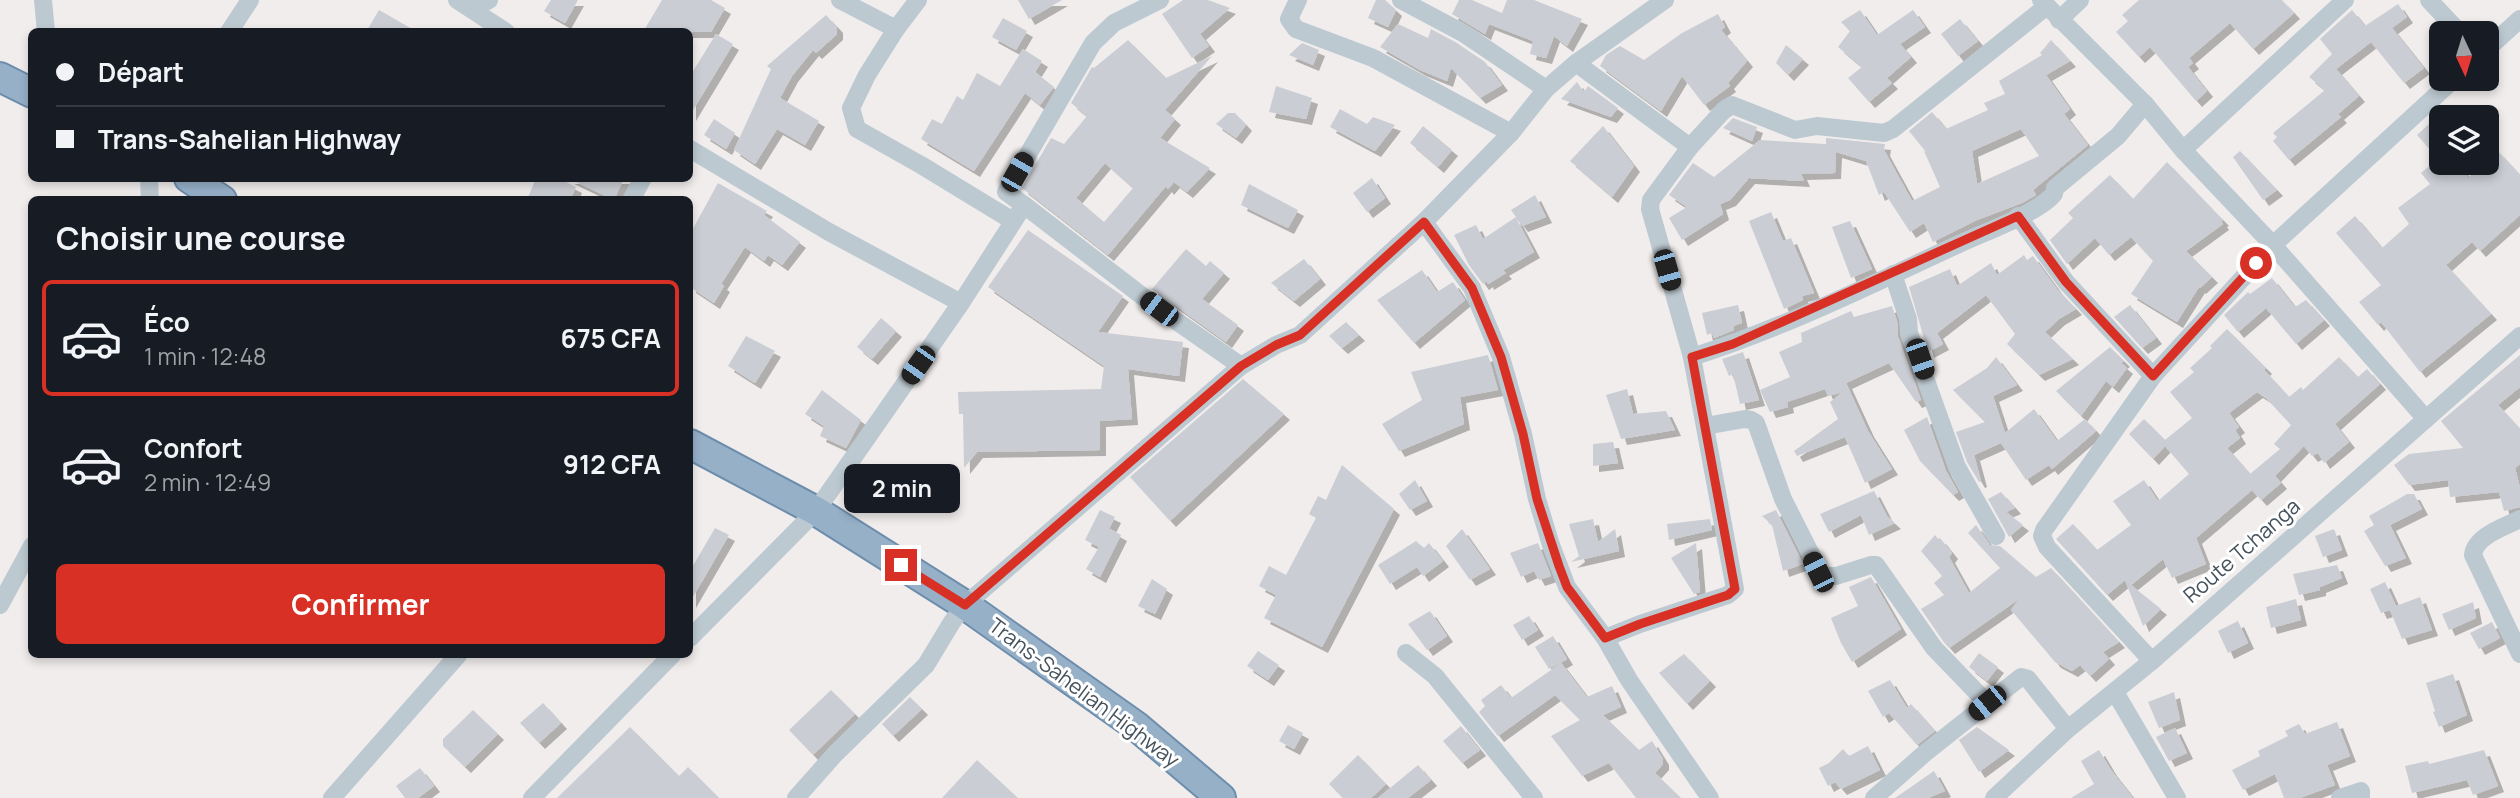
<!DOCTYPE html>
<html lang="fr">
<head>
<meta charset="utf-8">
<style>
	body { margin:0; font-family:Manrope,sans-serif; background:#20242c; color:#f1f3f6; height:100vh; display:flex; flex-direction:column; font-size:26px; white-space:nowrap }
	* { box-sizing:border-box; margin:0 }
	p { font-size:23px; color:#9ea1a6 }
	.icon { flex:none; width:38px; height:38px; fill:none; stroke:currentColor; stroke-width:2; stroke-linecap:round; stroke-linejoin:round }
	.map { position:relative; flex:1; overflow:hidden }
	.side { position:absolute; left:28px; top:196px; width:665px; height:462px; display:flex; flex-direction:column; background:#171b24; border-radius:10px; box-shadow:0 4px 10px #0003 }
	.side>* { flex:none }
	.guide { position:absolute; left:28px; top:28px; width:665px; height:154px; border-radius:10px; box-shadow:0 4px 10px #0003; display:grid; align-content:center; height:154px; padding:0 28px; background:#171b24 }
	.needle { width:46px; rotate:176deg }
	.fabs { position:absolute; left:2429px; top:21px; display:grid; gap:14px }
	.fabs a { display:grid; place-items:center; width:70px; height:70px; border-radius:10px; background:#171b24; box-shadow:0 4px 10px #0003; font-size:35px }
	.end { position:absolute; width:32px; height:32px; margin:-16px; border:9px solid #d93025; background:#fff; box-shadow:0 0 0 4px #fff }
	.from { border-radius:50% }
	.bubble { position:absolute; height:49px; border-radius:10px; background:#171b24; box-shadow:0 4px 10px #0003; font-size:23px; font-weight:700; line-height:49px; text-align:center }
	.car { position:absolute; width:21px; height:42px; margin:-21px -10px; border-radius:9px; box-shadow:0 0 5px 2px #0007; background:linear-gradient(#222 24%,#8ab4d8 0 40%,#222 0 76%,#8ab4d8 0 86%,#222 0) }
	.guide b { display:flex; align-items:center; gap:24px; height:66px; font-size:26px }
	.guide b+b { border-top:2px solid #363941 }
	.guide i { width:18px; height:18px; background:#f1f3f6 }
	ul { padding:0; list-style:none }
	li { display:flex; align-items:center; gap:21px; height:116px; margin:0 14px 10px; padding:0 14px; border:4px solid transparent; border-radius:10px }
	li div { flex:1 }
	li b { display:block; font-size:26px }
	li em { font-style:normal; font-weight:700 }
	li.on { border-color:#d93025 }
	li>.icon { width:63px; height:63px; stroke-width:1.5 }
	h2 { padding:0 28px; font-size:32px; line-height:84px }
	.cta { display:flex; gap:14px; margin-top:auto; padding:14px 28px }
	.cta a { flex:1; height:80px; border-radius:10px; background:#d93025; color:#fff; font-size:28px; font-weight:700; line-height:80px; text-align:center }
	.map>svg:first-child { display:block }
</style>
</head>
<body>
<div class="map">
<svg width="2520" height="798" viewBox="0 0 2520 798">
	<defs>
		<filter id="shadow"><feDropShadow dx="6" dy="6" stdDeviation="0" flood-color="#0004"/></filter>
	</defs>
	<rect width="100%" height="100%" fill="#f1eded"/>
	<g fill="#cacdd3" fill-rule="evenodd" filter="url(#shadow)">
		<polygon points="551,0 578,0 565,23 544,11"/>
		<polygon points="662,0 711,0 725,8 711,32 643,32"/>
		<polygon points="1018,0 1062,0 1029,19"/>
		<polygon points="1183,0 1208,0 1230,8 1200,34 1209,46 1192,58 1162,14"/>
		<polygon points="1376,0 1385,0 1396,10 1388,27 1368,18"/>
		<polygon points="1459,0 1472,0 1502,13 1507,0 1534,0 1582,19 1567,46 1554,36 1546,58 1530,54 1533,41 1489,24 1485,34 1452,14"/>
		<polygon points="2139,0 2282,0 2294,13 2253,49 2230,23 2189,58 2193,63 2188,67 2207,91 2196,101 2150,47 2139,57 2116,32 2128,21 2122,15"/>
		<polygon points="2398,4 2407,17 2392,28 2424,68 2404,83 2371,42 2336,69 2359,96 2338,114 2341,117 2289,160 2273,141 2277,137 2273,133 2325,90 2309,77 2332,54 2320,39 2352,10 2365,26"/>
		<polygon points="379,10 388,15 417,32 366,32"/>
		<polygon points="1860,10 1877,35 1913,10 1925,27 1900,44 1911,57 1887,78 1892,83 1869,102 1848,78 1862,67 1838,47 1850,31 1841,22"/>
		<polygon points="1718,14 1725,27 1721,30 1747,61 1728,83 1730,86 1704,105 1682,76 1661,111 1600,66 1606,55 1620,46 1644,60 1682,33"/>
		<polygon points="826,15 837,27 837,34 816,53 813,50 792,76 780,98 819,121 805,145 777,129 755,164 734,150 771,69 767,66"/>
		<polygon points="1003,18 1027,31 1016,50 992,37"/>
		<polygon points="1960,19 1978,41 1958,56 1941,34"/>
		<polygon points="1398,24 1428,38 1431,29 1457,43 1485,62 1502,85 1480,98 1451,68 1447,81 1420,70 1380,47"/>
		<polygon points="716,34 733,44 690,115 690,76"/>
		<path d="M1128,40l38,38 46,-22 -47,54 10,9 -15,19 50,30 -23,24 -13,-10 -6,7 -2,-3 -58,69 -86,-67 29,-50 13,6 23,-28 -16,-13 21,-36 2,1zM1105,163l28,25 -29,34 -28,-24z"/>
		<path d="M2051,40l19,21 -24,14 24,34 -6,5 24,31 -55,45 3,5 -14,8 -45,17 -44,22 -9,-19 -14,9 -26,-40 -5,3 -13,-34 -30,-9 -1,21 -34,1 3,7 -55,-3 -19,22 -10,4 3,10 -41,26 -13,-22 18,-11 -18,-12 24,-32 21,14 46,-37 66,4v-6l59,6 -1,6 28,51 28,-14 -16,-36 2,1 -17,-21 23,-19 14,17 42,-19 -4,-7 21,-9 -6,-13 43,-26 -2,-2zM2021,129l18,27 -62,28 -5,-33z"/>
		<polygon points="1302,43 1319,50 1313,65 1289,55"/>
		<polygon points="1786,45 1803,59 1788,75 1776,63"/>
		<polygon points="1023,49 1042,61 1035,72 1054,87 1040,105 1025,93 974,171 921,139 932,119 942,124 957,96 963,100 977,73 1000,86"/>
		<polygon points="1577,82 1584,92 1588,86 1618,108 1611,117 1561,99"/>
		<polygon points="1276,86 1312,98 1306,119 1269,112"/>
		<polygon points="1340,109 1367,124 1373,117 1395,125 1375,151 1330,127"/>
		<polygon points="1228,113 1235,113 1246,125 1236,138 1216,124"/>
		<polygon points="2441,113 2441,162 2417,135"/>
		<polygon points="1733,118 1757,127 1752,141 1723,128"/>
		<polygon points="714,119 735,133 726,149 704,135"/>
		<polygon points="1423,126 1452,150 1438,167 1410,143"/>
		<polygon points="1603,126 1634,166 1612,197 1570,161"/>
		<polygon points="2240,151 2277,190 2263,200 2233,157"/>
		<polygon points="2498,151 2520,175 2520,215 2480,251 2472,242 2446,265 2491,314 2420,372 2381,322 2378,325 2359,302 2381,285 2336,233 2355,216 2382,248 2409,224 2398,208 2430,184 2421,173 2433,163 2458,163 2468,178"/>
		<polygon points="2167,162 2223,220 2221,221 2223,224 2186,251 2212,277 2200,288 2199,287 2177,322 2131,294 2153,261 2131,237 2109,255 2095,238 2067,264 2050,240 2073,218 2068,213 2110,175 2133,199"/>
		<polygon points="536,178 558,178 576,187 570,200 527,200"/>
		<polygon points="568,178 624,178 614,200"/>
		<polygon points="1372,178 1385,198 1367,212 1353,193"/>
		<polygon points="718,183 767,211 764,215 800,242 782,265 768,255 764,261 745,247 721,284 724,286 714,303 690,287 690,234"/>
		<polygon points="1249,184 1298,210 1288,228 1241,205"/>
		<polygon points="1535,195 1546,217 1522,226 1516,218 1534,252 1503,270 1506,273 1488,284 1487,281 1483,284 1469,265 1454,235 1476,225 1483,239 1516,217 1511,210"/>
		<polygon points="1771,212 1783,241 1791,238 1814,293 1802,296 1803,300 1784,309 1749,221"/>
		<polygon points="1850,221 1872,269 1851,278 1832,227"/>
		<polygon points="1028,230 1123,296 1098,332 1183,342 1179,376 1128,369 1132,419 1100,421 1100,450 977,452 964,468 963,414 959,414 958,392 1101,389 1104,366 988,287"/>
		<polygon points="1186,249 1206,266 1210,261 1224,273 1202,299 1238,325 1226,342 1152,289"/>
		<polygon points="2024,255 2027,260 2033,256 2057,289 2076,309 2059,319 2045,332 2073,359 2039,375 2007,344 2015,334 1986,295 1937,333 1943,344 1928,352 1909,287 1950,269 1957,286 1991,263 1997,275"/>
		<polygon points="1304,259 1320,279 1294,301 1271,283"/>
		<polygon points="1422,270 1437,292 1453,282 1465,300 1414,343 1377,300"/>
		<polygon points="2272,278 2295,307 2306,300 2324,320 2296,344 2266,308 2238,332 2224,315 2248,292 2250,294"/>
		<polygon points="1738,305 1742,323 1733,326 1734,330 1714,338 1712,333 1707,335 1702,313"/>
		<polygon points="2130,305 2156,338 2142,348 2114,317"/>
		<polygon points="1892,306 1897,321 1898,337 1921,400 1916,402 1889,363 1846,383 1868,431 1892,469 1865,483 1845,437 1797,456 1794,451 1838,419 1830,402 1843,392 1828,396 1825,389 1787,402 1788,407 1770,412 1760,390 1790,377 1779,352 1802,342 1801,333 1851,311 1854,317"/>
		<polygon points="881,318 896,331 872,359 857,347"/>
		<polygon points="1346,322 1359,335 1342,348 1329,336"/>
		<path d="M2227,329l39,39 -2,2 25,27 12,-10 2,3 36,-33 19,20 9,-8 13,15 -45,40 14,18 -25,21 -6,-10 -6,3 -8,-10 -29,30 6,7 -20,17 -9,-10 -56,48 10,26 -34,14 -9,-19 -32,26 30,24 -18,17 -18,-46 -18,15 -51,-56 17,-15 24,26 34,-25 -18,-24 31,-21 14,21 31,-27 -24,-28 -12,13 -24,-25 15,-15 21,21 27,-22 -22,-26 24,-20 -4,-4 22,-20 -2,-2zM2257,392l9,6 25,27 -17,19 6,5 -30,25 -23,-26 13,-10 -5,-8 4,-3 -10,-14z"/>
		<polygon points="746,336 775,351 755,383 728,366"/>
		<polygon points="2110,347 2124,361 2121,363 2127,368 2113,387 2106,381 2081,416 2056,391"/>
		<polygon points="1743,352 1759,400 1740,404 1733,374 1729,376 1722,359"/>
		<polygon points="1488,355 1498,390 1460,397 1464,424 1399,451 1382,424 1422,400 1411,372"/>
		<polygon points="2520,355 2520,387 2498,405 2520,429 2520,464 2515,468 2520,488 2520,507 2504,511 2499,492 2450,497 2448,480 2409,485 2394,465 2409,454 2463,448 2441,421"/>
		<polygon points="1996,357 2017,385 1993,396 2005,433 2034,409 2057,441 2085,419 2096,431 2052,469 2049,465 2026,480 2001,443 1974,455 1981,481 1979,482 1967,462 1956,432 1985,422 1953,390 1987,368"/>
		<polygon points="1243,379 1284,414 1170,521 1130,477"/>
		<polygon points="1627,389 1633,414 1666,411 1675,430 1621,439 1606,395"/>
		<polygon points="822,390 861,420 846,448 820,436 824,426 805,414"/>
		<polygon points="1927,417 1946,471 1958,492 1953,495 1920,461 1904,430"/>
		<polygon points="1613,442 1618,463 1593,466 1593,444"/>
		<polygon points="1342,465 1394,509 1322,647 1264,618 1276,595 1259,586 1269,566 1286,575 1316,518 1309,514 1318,496 1326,500"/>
		<polygon points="1415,480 1427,501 1410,510 1399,494"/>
		<polygon points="1874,491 1887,516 1895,523 1869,535 1861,515 1829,532 1820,514"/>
		<polygon points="2001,492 2015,508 2006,512 2023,525 2009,537 1988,499"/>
		<polygon points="2407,494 2414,494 2422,509 2390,525 2406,558 2385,566 2364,531 2374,525 2369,516"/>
		<polygon points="1100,510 1115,517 1104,539 1110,529 1121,535 1100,577 1086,569 1099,547 1085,540"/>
		<polygon points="1776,510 1803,564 1783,571 1772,525 1762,516"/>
		<polygon points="1593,519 1598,542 1615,529 1619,551 1571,562 1579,556 1569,524"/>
		<polygon points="1710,519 1712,530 1669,540 1667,524"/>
		<polygon points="1976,525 1990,545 2000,546 2036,577 2051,568 2119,642 2103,652 2109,659 2090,676 2080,665 2072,671 2055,662 2011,610 2019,599 1949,648 1943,641 1921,609 1944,595 1934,583 1942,576 1921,551 1935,535 1938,539 1940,538 1952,553 1949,557 1969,593 2000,568 1968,533"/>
		<polygon points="715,528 729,535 690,602 690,571"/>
		<polygon points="1462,529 1490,569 1470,580 1446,546"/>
		<polygon points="2334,529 2342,550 2323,557 2315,536"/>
		<polygon points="1416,541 1424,548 1429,543 1443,561 1423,576 1417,567 1390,584 1378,565"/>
		<polygon points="1538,543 1551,576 1539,580 1534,571 1521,577 1510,553"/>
		<polygon points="1696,543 1700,592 1694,594 1671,558"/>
		<polygon points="2337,565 2342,578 2320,587 2320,590 2299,595 2293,574"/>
		<polygon points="1871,577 1901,629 1852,662 1841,643 1831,618 1858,606 1849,587"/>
		<polygon points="1152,579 1167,589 1155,614 1138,606"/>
		<polygon points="2385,582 2396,606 2420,597 2432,630 2402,639 2390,610 2381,613 2370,589"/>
		<polygon points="2296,599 2301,620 2271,628 2266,607"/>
		<polygon points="2473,602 2476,618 2449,630 2442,614"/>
		<polygon points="1430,611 1447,636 1427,650 1408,624"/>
		<polygon points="1529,616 1538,630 1522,640 1513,625"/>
		<polygon points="2238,621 2248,643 2228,653 2218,631"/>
		<polygon points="2492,622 2500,638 2479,649 2470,633"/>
		<polygon points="1553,636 1567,659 1549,669 1535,647"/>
		<polygon points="1258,651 1279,665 1268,680 1247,666"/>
		<polygon points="1979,653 1998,667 1987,681 1969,667"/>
		<polygon points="1684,654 1710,681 1687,704 1659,673"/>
		<polygon points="1561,663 1587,697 1612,686 1621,707 1603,715 1639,750 1652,741 1663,759 1663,764 1655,773 1681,798 1636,798 1609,763 1582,776 1551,736 1580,720 1555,695 1498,736 1479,712 1485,706 1481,700 1501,685 1511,698"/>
		<polygon points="2453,674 2467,715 2439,727 2433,712 2435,711 2426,683"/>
		<polygon points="1890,680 1907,708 1911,704 1935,731 1917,745 1889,713 1883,717 1868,691"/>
		<polygon points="831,690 855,714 813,755 789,730"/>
		<polygon points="2174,692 2180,720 2159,728 2148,702"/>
		<polygon points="910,697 922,709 893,736 882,724"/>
		<polygon points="543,703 561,723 539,743 520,723"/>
		<polygon points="473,710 498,734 465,767 443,746 443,739"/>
		<polygon points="2337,722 2350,756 2327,765 2335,785 2300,798 2284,798 2275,774 2243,790 2232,770 2260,756 2258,751 2288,736 2285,731 2299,724 2305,734"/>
		<polygon points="1288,725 1303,733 1294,749 1279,741"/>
		<polygon points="1461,726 1480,750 1462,763 1443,741"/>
		<polygon points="630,727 679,776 688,767 719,798 557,798"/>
		<polygon points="1977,727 2009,750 1979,772 1959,740"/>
		<polygon points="2175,728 2187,753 2169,761 2156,737"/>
		<polygon points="1868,746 1880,770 1841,789 1835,782 1828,786 1819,768 1829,763 1843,749 1849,756"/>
		<polygon points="2099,750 2111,770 2133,798 2071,798 2094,784 2081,761"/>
		<polygon points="2484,750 2498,786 2473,795 2467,780 2412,793 2405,766 2428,761 2429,764"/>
		<polygon points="1358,755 1386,784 1371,798 1343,798 1329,784"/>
		<polygon points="977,760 1018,798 942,798"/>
		<polygon points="1418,765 1431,780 1408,798 1378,798"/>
		<polygon points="420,768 434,786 418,798 405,798 396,786"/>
		<polygon points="1934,771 1945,791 1928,798 1895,798"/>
	</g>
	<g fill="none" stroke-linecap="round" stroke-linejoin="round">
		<g stroke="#6d8dac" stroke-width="32">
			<g id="trunk">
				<polyline points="0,77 32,93"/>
				<polyline points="189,178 222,200"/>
				<polyline points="690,444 816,511 965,605 1136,726 1221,798"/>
			</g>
		</g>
		<g stroke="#bdc9d1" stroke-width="18">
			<polyline points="43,0 46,32"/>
			<polyline points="457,0 506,32"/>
			<polyline points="840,0 896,29"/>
			<polyline points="918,0 896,29 867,75 851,108 857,129 921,165 1013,221"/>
			<polyline points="1298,0 1289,19 1296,29 1373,58 1511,133"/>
			<polyline points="1401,0 1463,33 1546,89"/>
			<polyline points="2041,0 2145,104 2183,150 2273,245 2426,419"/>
			<polyline points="2429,0 2460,33"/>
			<polyline points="473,9 489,0"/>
			<polyline points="2059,20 2080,0"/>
			<polyline points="229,32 250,0"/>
			<polyline points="2487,49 2520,19"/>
			<polyline points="1576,63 1690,147 1724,110 1732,105 1795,130 1817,126 1884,133 1893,129 2047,6"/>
			<polyline points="690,149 829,232 961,303"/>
			<polyline points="2183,150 2345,0"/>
			<polyline points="149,178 150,200"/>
			<polyline points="631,200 643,178"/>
			<polyline points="1024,205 1159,309 1241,366"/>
			<polyline points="2018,216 2066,282 2153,376"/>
			<polyline points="1424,222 1472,288 1501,357 1523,434 1537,499 1551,545 1567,587 1605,638 1629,680 1710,798"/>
			<polyline points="1893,274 1908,319 1909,333 1957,467 1996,536"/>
			<path d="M1692,357c92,-29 180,-73 267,-113 26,-12 71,-28 91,-46 5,-5 4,-3 5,-10l63,-52 27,-32"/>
			<polyline points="1705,426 1745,419 1751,420 1756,423 1783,499 1822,576 1836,576 1871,565 1876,565 1934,648 1987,703"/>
			<path d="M2520,519c-16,8 -45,17 -47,36l47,99"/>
			<polyline points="0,605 32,546"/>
			<polyline points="690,638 816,511 961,303 1024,205 1006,192 1093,43 1114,23 1160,0"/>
			<polyline points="1605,638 1640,624 1728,595 1735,589 1692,357 1650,209 1651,200 1690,147"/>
			<polyline points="1406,653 1435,676 1534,798"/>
			<polyline points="2152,661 2047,547 2042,536 2044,530 2153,376 2273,245 2454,79"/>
			<polyline points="2115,692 2177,798"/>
			<polyline points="332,798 459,654"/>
			<polyline points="532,798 673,654"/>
			<polyline points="796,798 835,754 926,665 952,622 965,605 1241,366 1276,345 1300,335 1424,222 1511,133 1546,89 1576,63 1665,0"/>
			<polyline points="1874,798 1925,753 2021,677 2028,679 2068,729"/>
			<polyline points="1994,798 2068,729 2152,661 2520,336"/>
			<polyline points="2340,798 2361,791 2361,798"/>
		</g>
		<use href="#trunk" stroke="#96b0c8" stroke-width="28"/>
	</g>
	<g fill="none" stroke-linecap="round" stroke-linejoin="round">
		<polyline stroke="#d93025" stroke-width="9" points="901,565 965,605 1241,366 1276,345 1300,335 1424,222 1472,288 1501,357 1523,434 1537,499 1559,566 1567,587 1605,638 1640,624 1728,595 1735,589 1692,357 1733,344 2018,216 2066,282 2153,376 2256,263"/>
	</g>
	<g text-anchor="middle" stroke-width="6" stroke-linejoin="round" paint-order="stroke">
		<g font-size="21" fill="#45525c" stroke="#fff">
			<text transform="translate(2242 551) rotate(-41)" y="7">Route Tchanga</text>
			<text transform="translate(1084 693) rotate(37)" y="7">Trans-Sahelian Highway</text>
		</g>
	</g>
</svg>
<div class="fabs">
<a><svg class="needle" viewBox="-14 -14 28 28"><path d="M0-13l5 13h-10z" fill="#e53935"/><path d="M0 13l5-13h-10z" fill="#9ea1a6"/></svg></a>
<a><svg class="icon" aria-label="layers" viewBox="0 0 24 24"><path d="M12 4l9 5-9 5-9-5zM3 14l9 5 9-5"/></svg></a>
</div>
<i class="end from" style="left:2256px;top:263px"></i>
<i class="end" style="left:901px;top:565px"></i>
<div class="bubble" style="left:844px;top:464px;width:116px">2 min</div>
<i class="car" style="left:1017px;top:172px;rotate:30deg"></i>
<i class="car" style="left:1667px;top:270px;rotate:164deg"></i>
<i class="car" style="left:1159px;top:309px;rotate:307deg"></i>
<i class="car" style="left:1920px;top:359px;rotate:161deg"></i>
<i class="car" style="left:918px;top:365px;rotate:215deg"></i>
<i class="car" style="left:1818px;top:572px;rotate:334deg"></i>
<i class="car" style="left:1987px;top:703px;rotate:231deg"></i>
<div class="guide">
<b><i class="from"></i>Départ</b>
<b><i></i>Trans-Sahelian Highway</b>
</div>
<section class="side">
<h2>Choisir une course</h2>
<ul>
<li class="on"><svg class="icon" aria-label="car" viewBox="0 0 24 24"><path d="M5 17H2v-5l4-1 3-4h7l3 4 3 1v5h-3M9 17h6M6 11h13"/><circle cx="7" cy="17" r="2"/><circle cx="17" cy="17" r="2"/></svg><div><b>Éco</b><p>1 min · 12:48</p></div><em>675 CFA</em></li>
<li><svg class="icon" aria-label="car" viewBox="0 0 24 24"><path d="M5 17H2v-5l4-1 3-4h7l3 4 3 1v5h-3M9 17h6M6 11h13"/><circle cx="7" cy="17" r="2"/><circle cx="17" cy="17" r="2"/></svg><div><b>Confort</b><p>2 min · 12:49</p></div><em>912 CFA</em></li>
</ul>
<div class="cta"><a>Confirmer</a></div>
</section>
</div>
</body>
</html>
